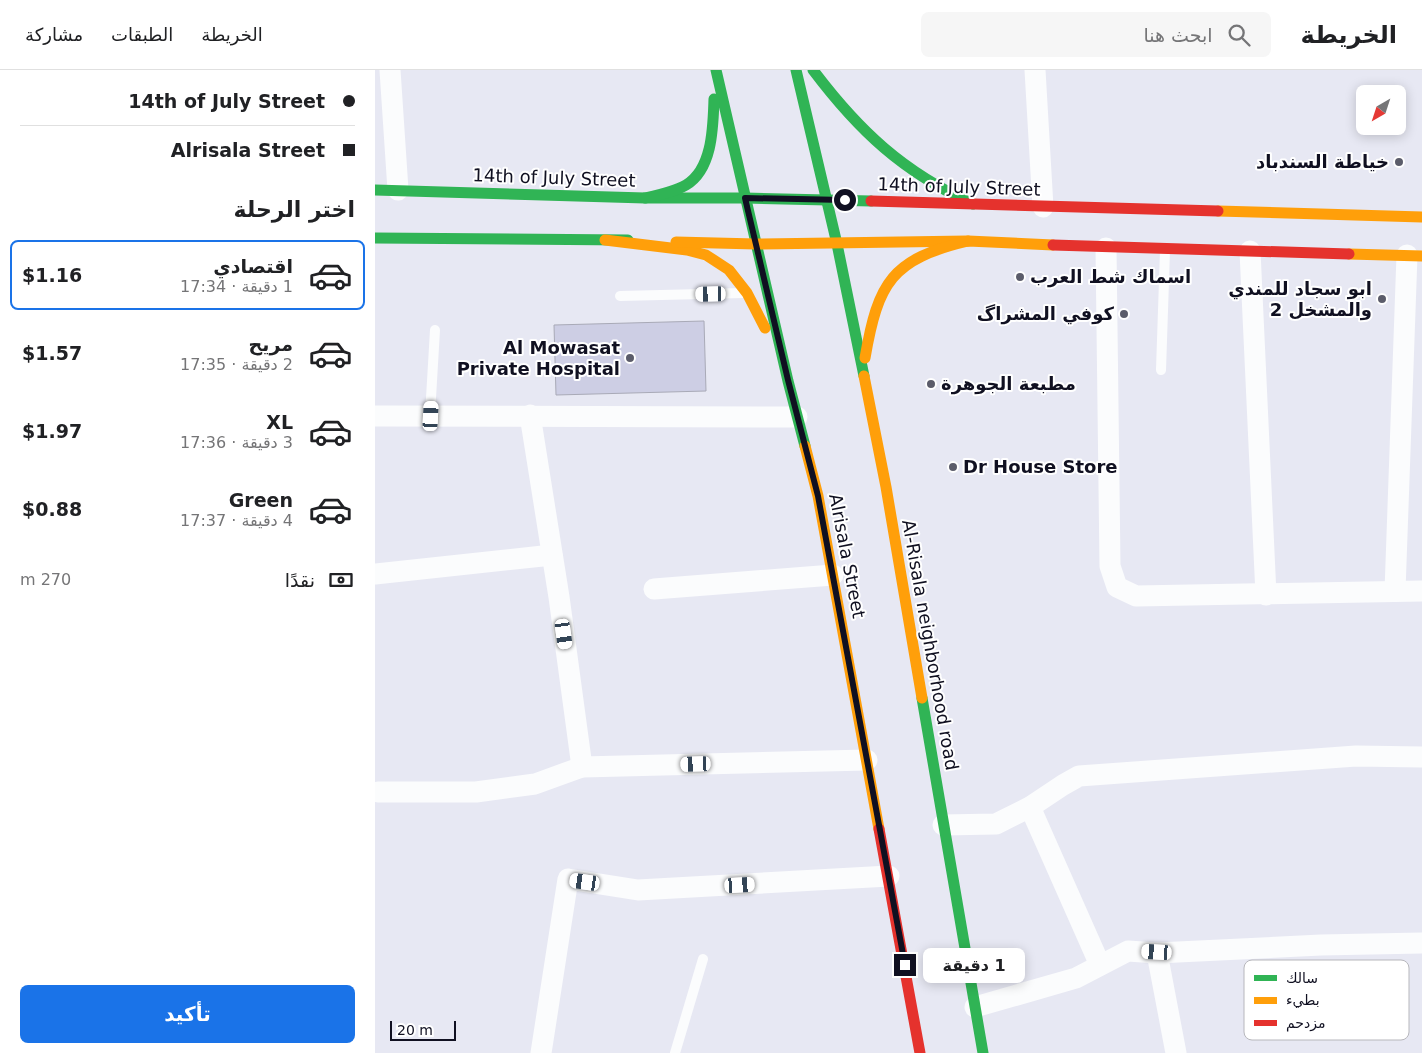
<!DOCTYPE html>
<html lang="ar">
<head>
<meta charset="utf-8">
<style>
	body { margin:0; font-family:"DejaVu Sans",Vazirmatn,sans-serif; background:#f6f6f6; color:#202124; direction:rtl; height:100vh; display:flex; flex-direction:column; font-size:19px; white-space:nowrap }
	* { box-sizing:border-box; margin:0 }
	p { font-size:16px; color:#757577 }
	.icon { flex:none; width:28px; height:28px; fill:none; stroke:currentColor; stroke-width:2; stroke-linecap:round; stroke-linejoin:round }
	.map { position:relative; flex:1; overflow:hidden; direction:ltr }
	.panel { display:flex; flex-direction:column; background:#fff; width:375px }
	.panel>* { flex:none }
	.guide { display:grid; align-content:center; height:110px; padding:0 20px; background:#fff }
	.needle { width:32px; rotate:219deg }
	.controls { position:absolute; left:981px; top:15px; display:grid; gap:10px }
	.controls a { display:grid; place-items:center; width:50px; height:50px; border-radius:8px; background:#fff; box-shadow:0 2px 12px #0003; font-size:25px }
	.scale { position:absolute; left:15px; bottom:12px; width:66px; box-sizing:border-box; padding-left:5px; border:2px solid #101021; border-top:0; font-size:14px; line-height:18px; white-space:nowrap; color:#101021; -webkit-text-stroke:4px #fff; paint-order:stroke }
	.end { position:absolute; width:22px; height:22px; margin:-11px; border:6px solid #101021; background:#fff; box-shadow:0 0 0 2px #fff }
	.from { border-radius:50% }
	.bubble { position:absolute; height:35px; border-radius:8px; background:#fff; box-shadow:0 2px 12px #0003; font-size:16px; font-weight:600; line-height:35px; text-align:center; direction:rtl }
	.car { position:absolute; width:15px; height:30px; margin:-15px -8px; border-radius:6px; box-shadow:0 0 4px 1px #0007; background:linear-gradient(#fff 24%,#345 0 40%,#fff 0 76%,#345 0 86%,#fff 0) }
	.guide b { display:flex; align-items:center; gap:18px; height:48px; font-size:19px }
	.guide b+b { border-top:1px solid #e0e0e0 }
	.guide i { width:12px; height:12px; background:#202124 }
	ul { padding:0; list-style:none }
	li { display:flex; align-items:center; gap:15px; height:70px; margin:0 10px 8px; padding:0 10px; border:2px solid transparent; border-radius:8px }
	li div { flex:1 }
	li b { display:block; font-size:19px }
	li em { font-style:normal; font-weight:600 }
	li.active { border-color:#1a73e8 }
	li>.icon { width:45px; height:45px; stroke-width:1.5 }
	h2 { padding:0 20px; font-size:22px; line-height:60px }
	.pay { display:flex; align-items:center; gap:12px; height:55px; padding:0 20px; font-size:19px }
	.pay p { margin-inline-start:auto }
	.cta { display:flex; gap:10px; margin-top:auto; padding:10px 20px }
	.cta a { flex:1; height:58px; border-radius:8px; background:#1a73e8; color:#fff; font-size:20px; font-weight:600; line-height:58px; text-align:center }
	header { display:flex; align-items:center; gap:30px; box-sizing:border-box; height:70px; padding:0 25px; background:#fff; border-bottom:1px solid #e0e0e0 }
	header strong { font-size:24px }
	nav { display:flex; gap:28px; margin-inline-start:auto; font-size:18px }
	.search { width:350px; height:45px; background:#f6f6f6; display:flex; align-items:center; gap:12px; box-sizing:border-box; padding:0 18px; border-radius:8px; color:#757577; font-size:19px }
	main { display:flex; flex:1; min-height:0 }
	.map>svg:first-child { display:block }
</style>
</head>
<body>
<header>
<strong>الخريطة</strong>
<div class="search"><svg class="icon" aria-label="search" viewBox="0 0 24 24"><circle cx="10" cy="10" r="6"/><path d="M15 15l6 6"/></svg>ابحث هنا</div>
<nav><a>الخريطة</a><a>الطبقات</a><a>مشاركة</a></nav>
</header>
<main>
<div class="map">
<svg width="1047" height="983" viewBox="0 0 1047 983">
	<rect width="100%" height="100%" fill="#e7e8f3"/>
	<polygon fill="#cdcee4" stroke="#a9aab7" points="329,251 331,321 181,325 179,255"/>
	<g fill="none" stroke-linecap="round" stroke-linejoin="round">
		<g stroke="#fbfcfd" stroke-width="10">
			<polyline points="245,226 368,223"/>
			<polyline points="786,300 790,181"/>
			<polyline points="55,345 60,260"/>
			<polyline points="300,983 328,889"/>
		</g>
		<g stroke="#fbfcfd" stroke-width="21">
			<polyline points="15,0 23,120"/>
			<polyline points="660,0 668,137"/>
			<polyline points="731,178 735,496 742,517 761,526 1047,521"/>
			<polyline points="875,181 891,525"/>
			<polyline points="155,345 184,527 207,697"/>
			<polyline points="0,346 422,347"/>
			<polyline points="0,504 177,485"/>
			<polyline points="279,519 458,505"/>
			<polyline points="1020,521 1032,185"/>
			<polyline points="3,722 101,722 160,714 207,697 492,690"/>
			<polyline points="655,737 725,895"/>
			<polyline points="568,755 621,754 655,737 688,715 704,706 981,686 1047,687"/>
			<polyline points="782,883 801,983"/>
			<polyline points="600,937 701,908 753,881 782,883 946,875 1047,873"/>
			<polyline points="166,983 193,809 263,820 514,806"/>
		</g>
		<g stroke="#30b455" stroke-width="11">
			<polyline points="341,0 413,311 430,376"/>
			<polyline points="421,0 462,174 489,306"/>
			<path d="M438,0c46,61 90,102 160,134"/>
			<polyline points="0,120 270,128 370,128 496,131"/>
			<path d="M270,128c14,-3 29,-6 41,-13 27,-16 27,-59 28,-86"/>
			<polyline points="0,168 253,170"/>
			<polyline points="547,628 608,983"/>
		</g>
		<g stroke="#ff9f0a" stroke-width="11">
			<polyline points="843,141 1047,147"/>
			<polyline points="230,170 312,180 331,185 354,200 372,223 390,258"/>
			<polyline points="301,172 381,174 593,171 678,175"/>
			<polyline points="974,184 1047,186"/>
			<path d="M490,288c13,-76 27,-99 103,-117"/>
			<polyline points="489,306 511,417 547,628"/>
			<polyline points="430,376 443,426 504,759"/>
		</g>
		<g stroke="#e5322d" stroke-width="11">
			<polyline points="496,131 843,141"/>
			<polyline points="678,175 974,184"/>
			<polyline points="504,759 545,983"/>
		</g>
	</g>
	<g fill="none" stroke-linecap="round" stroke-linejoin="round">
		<polyline stroke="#101021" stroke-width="6" points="470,130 370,128 413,310 443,426 530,895"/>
	</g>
	<g fill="#5b5c6a" stroke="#fff" stroke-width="2">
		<circle cx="1024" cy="92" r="5"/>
		<circle cx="645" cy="207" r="5"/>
		<circle cx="1007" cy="229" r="5"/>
		<circle cx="749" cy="244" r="5"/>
		<circle cx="255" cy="288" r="5"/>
		<circle cx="556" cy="314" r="5"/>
		<circle cx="578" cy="397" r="5"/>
	</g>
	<g text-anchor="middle" stroke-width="4" stroke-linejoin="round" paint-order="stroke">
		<g font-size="18" font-weight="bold" fill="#101021" stroke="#fff" text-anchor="end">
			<text x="1014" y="98">خياطة السندباد</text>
			<text x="655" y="213" text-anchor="start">اسماك شط العرب</text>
			<text x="997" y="225">ابو سجاد للمندي<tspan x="997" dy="21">والمشخل 2</tspan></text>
			<text x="739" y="250">كوفي المشراگ</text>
			<text x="245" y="284">Al Mowasat<tspan x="245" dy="21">Private Hospital</tspan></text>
			<text x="566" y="320" text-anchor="start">مطبعة الجوهرة</text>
			<text x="588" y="403" text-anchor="start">Dr House Store</text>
		</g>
		<g font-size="18" fill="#101021" stroke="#fff">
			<text transform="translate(179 108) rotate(2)" y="6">14th of July Street</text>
			<text transform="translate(584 117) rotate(2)" y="6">14th of July Street</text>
			<text transform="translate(472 486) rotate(79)" y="6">Alrisala Street</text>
			<text transform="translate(555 575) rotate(80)" y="6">Al-Risala neighborhood road</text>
		</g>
	</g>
	<rect x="869" y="890" width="165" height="80" rx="8" fill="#fff" stroke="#b7b7bc" stroke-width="1"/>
	<rect x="879" y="905" width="23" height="6" fill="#30b455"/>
	<rect x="879" y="927" width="23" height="7" fill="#ff9f0a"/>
	<rect x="879" y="950" width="23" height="6" fill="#e5322d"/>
	<g font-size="14" fill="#101021">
		<text x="911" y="913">سالك</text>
		<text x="911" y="935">بطيء</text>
		<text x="911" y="958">مزدحم</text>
	</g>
</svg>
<div class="controls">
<a><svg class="needle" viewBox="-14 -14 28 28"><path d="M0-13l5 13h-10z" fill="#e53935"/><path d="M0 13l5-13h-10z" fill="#757577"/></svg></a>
</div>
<div class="scale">20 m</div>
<i class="end from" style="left:470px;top:130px"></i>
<i class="end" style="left:530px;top:895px"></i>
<div class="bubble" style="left:548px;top:878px;width:102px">1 دقيقة</div>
<i class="car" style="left:336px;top:224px;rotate:269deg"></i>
<i class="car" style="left:56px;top:346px;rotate:3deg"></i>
<i class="car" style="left:189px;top:564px;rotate:172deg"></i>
<i class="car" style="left:321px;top:694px;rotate:268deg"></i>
<i class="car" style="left:210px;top:812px;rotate:278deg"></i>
<i class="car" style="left:365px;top:815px;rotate:87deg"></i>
<i class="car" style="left:782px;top:882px;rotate:273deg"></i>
</div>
<section class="panel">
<div class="guide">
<b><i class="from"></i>14th of July Street</b>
<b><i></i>Alrisala Street</b>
</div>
<h2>اختر الرحلة</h2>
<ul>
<li class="active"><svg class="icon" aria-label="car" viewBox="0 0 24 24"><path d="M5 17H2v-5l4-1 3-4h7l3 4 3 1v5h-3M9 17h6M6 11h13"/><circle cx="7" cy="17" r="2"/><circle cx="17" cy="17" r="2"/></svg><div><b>اقتصادي</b><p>1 دقيقة · 17:34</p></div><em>$1.16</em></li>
<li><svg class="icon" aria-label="car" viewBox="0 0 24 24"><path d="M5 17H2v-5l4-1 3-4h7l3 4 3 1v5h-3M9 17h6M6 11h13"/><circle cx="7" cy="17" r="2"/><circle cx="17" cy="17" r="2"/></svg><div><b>مريح</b><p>2 دقيقة · 17:35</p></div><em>$1.57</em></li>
<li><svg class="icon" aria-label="car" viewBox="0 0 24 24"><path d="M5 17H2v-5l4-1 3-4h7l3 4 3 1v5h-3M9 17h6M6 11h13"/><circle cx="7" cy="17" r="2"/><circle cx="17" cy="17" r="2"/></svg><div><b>XL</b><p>3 دقيقة · 17:36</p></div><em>$1.97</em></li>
<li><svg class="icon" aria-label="car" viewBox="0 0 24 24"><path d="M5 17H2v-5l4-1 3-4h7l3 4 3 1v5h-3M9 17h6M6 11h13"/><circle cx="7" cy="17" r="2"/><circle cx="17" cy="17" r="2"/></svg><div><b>Green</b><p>4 دقيقة · 17:37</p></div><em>$0.88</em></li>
</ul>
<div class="pay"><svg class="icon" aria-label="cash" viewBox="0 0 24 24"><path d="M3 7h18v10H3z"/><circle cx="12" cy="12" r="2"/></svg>نقدًا<p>270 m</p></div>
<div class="cta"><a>تأكيد</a></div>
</section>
</main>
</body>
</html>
